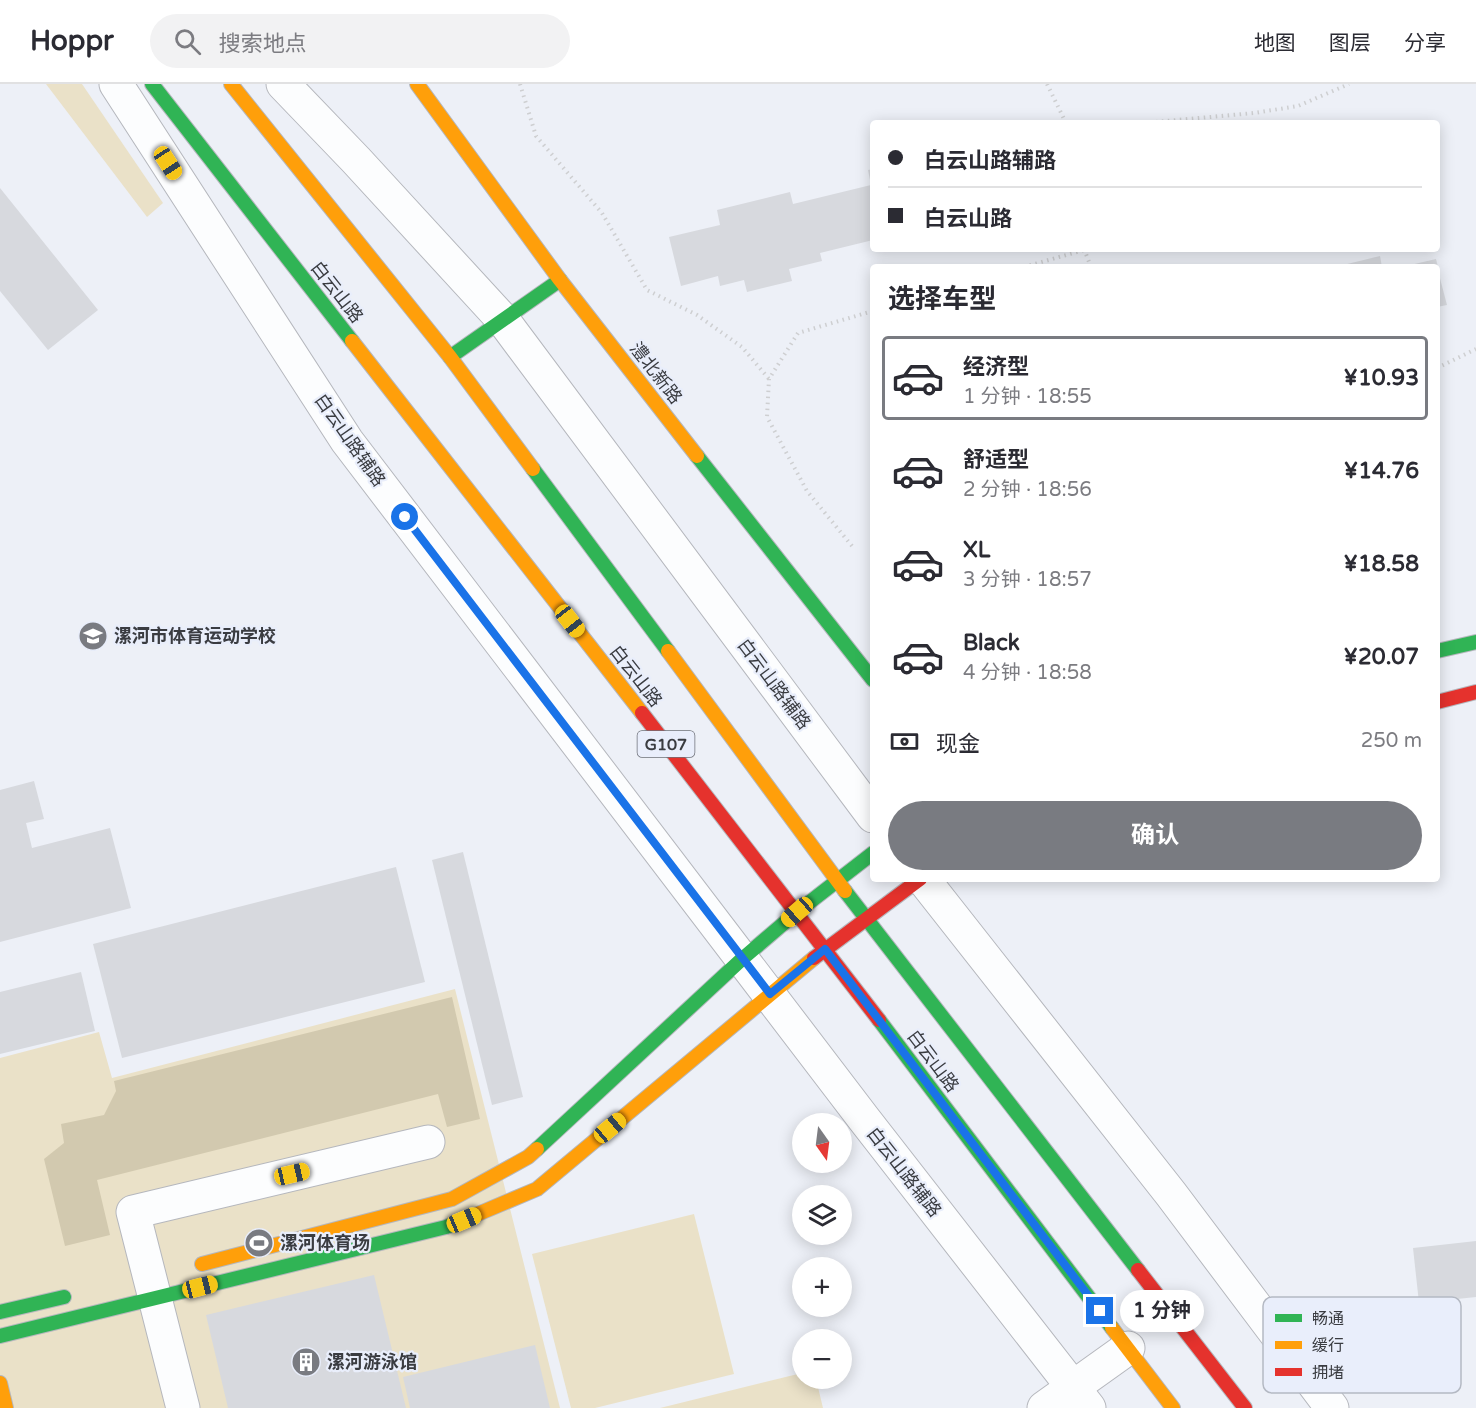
<!DOCTYPE html>
<html lang="zh">
<head>
<meta charset="utf-8">
<style>
	body { margin:0; font-family:"Varela Round","Noto Sans SC",sans-serif; background:#f2f2f3; color:#2b2b33; height:100vh; display:flex; flex-direction:column; font-size:22px; white-space:nowrap }
	* { box-sizing:border-box; margin:0 }
	p { font-size:20px; color:#7c7c81 }
	.icon { flex:none; width:33px; height:33px; fill:none; stroke:currentColor; stroke-width:2; stroke-linecap:round; stroke-linejoin:round }
	.map { position:relative; flex:1; overflow:hidden }
	.drawer { position:absolute; left:870px; top:180px; width:570px; height:618px; display:flex; flex-direction:column; background:#fff; border-radius:6px; box-shadow:0 3px 15px #0003 }
	.drawer>* { flex:none }
	.guide { position:absolute; left:870px; top:36px; width:570px; height:132px; border-radius:6px; box-shadow:0 3px 15px #0003; display:grid; align-content:center; height:132px; padding:0 18px; background:#fff }
	.needle { width:39px; rotate:166deg }
	.buttons { position:absolute; left:792px; top:1029px; display:grid; gap:12px }
	.buttons a { display:grid; place-items:center; width:60px; height:60px; border-radius:50%; background:#fff; box-shadow:0 3px 15px #0003; font-size:30px }
	.end { position:absolute; width:27px; height:27px; margin:-14px; border:8px solid #1a73e8; background:#fff; box-shadow:0 0 0 3px #fff }
	.from { border-radius:50% }
	.bubble { position:absolute; height:42px; border-radius:21px; background:#fff; box-shadow:0 3px 15px #0003; font-size:20px; font-weight:700; line-height:42px; text-align:center }
	.car { position:absolute; width:18px; height:36px; margin:-18px -9px; border-radius:8px; box-shadow:0 0 4px 2px #0007; background:linear-gradient(#f5c518 24%,#345 0 40%,#f5c518 0 76%,#345 0 86%,#f5c518 0) }
	.guide b { display:flex; align-items:center; gap:21px; height:57px; font-size:22px }
	.guide b+b { border-top:2px solid #e1e1e2 }
	.guide i { width:15px; height:15px; background:#2b2b33 }
	ul { padding:0; list-style:none }
	li { display:flex; align-items:center; gap:18px; height:84px; margin:0 12px 9px; padding:0 6px; border:3px solid transparent; border-radius:6px }
	li div { flex:1 }
	li b { display:block; font-size:22px }
	li em { font-style:normal; font-weight:700 }
	li.active { border-color:#797b81 }
	li>.icon { width:54px; height:54px; stroke-width:1.5 }
	h2 { padding:0 18px; font-size:27px; line-height:72px }
	.pay { display:flex; align-items:center; gap:15px; height:66px; padding:0 18px; font-size:22px }
	.pay p { margin-inline-start:auto }
	.primary-button { display:flex; gap:12px; margin-top:auto; padding:12px 18px }
	.primary-button a { flex:1; height:69px; border-radius:36px; background:#797b81; color:#fff; font-size:24px; font-weight:700; line-height:69px; text-align:center }
	header { display:flex; align-items:center; gap:36px; box-sizing:border-box; height:84px; padding:0 30px; background:#fff; border-bottom:2px solid #e1e1e2 }
	header strong { font-size:28px }
	nav { display:flex; gap:33px; margin-inline-start:auto; font-size:21px }
	.search { width:420px; height:54px; background:#f2f2f3; display:flex; align-items:center; gap:15px; box-sizing:border-box; padding:0 21px; border-radius:33px; color:#7c7c81; font-size:22px }
	.map>svg:first-child { display:block }
</style>
</head>
<body>
<header>
<strong>Hoppr</strong>
<div class="search"><svg class="icon" aria-label="search" viewBox="0 0 24 24"><circle cx="10" cy="10" r="6"/><path d="M15 15l6 6"/></svg>搜索地点</div>
<nav><a>地图</a><a>图层</a><a>分享</a></nav>
</header>
<div class="map">
<svg width="1476" height="1324" viewBox="0 0 1476 1324">
	<rect width="100%" height="100%" fill="#edf0f7"/>
	<g fill="#eae1c8">
		<polygon points="46,0 82,0 163,119 147,133"/>
		<polygon points="455,905 560,1324 0,1324 0,974 99,948 112,994"/>
		<polygon points="694,1130 734,1290 595,1324 571,1324 532,1170"/>
		<polygon points="802,1289 802,1294 816,1295 823,1324 660,1324"/>
	</g>
	<polygon fill="#d2c9af" points="452,913 480,1035 447,1043 438,1010 97,1096 110,1151 65,1162 44,1075 64,1059 61,1040 104,1031 116,1007 114,997"/>
	<g fill="#d7d9de">
		<polygon points="873,85 873,156 820,169 822,177 789,185 792,197 747,208 744,196 720,202 718,192 681,202 669,153 720,141 717,126 790,108 793,120 871,101 868,86"/>
		<polygon points="0,104 98,226 48,266 0,207"/>
		<polygon points="1380,172 1382,183 1339,183 1339,182"/>
		<polygon points="1436,175 1438,183 1406,183 1406,182"/>
		<polygon points="1437,183 1447,221 1437,223"/>
		<polygon points="34,697 44,735 26,739 32,764 110,744 131,824 0,858 0,706"/>
		<polygon points="463,768 523,1013 492,1021 432,776"/>
		<polygon points="396,783 425,898 122,974 93,860"/>
		<polygon points="81,888 95,947 0,970 0,908"/>
		<polygon points="1476,1157 1476,1213 1419,1219 1413,1164"/>
		<polygon points="374,1191 406,1324 228,1324 206,1231"/>
		<polygon points="535,1261 550,1324 410,1324 403,1293"/>
	</g>
	<g fill="none" stroke-linecap="round" stroke-linejoin="round">
		<g stroke="#b5b7bd" stroke-width="35">
			<g id="street">
				<polyline points="116,0 347,357 864,1035 1089,1324"/>
				<polyline points="283,0 356,76 503,236 873,732"/>
				<polyline points="923,795 1171,1110 1332,1324"/>
				<polyline points="183,1324 133,1128 428,1058"/>
				<polyline points="1044,1324 1128,1264"/>
			</g>
		</g>
		<g stroke="#b5b7bd" stroke-width="16">
			<g id="fast">
				<polyline points="152,0 352,257"/>
				<polyline points="450,273 560,196"/>
				<polyline points="697,372 873,596"/>
				<polyline points="533,385 668,567"/>
				<polyline points="1437,567 1476,558"/>
				<polyline points="845,807 1138,1186"/>
				<polyline points="879,936 1112,1244"/>
				<polyline points="537,1065 742,875 797,828 873,769"/>
				<polyline points="0,1228 64,1213"/>
				<polyline points="0,1252 446,1143 466,1135"/>
			</g>
		</g>
		<g stroke="#b5b7bd" stroke-width="16">
			<g id="slow">
				<polyline points="231,0 450,273 533,385"/>
				<polyline points="417,0 560,196 697,372"/>
				<polyline points="352,257 642,629"/>
				<polyline points="668,567 845,807"/>
				<polyline points="466,1135 537,1105 814,874"/>
				<polyline points="202,1180 452,1115 528,1073 537,1065"/>
				<polyline points="1112,1244 1173,1324"/>
				<polyline points="0,1299 6,1324"/>
			</g>
		</g>
		<g stroke="#b5b7bd" stroke-width="16">
			<g id="jam">
				<polyline points="1437,618 1476,608"/>
				<polyline points="642,629 879,936"/>
				<polyline points="814,874 920,795"/>
				<polyline points="1138,1186 1245,1324"/>
			</g>
		</g>
		<g stroke="#cecfd1" stroke-width="4" stroke-dasharray="1.5 4.5" stroke-linecap="butt">
			<polyline points="520,0 536,52 602,129 647,206 697,231 742,263 769,295"/>
			<polyline points="1047,0 1066,39"/>
			<polyline points="1144,39 1254,29 1298,22 1349,0"/>
			<polyline points="1084,165 1091,183"/>
			<polyline points="1024,183 1084,166"/>
			<polyline points="1437,284 1476,265"/>
			<polyline points="852,462 807,407 767,333 769,295 798,249 873,227"/>
		</g>
		<use href="#street" stroke="#fcfdfe" stroke-width="33"/>
		<use href="#fast" stroke="#30b455" stroke-width="14"/>
		<use href="#slow" stroke="#ff9f0a" stroke-width="14"/>
		<use href="#jam" stroke="#e5322d" stroke-width="14"/>
	</g>
	<g fill="none" stroke-linecap="round" stroke-linejoin="round">
		<polyline stroke="#1a73e8" stroke-width="8" points="405,433 770,910 825,865 1100,1227"/>
	</g>
	<defs>
		<g id="school-disc" transform="scale(1.5)"><circle r="9.5" fill="#797b81" stroke="#e9eefb"/><path d="M0-5L7-2L0 1L-7-2ZM-4 1L0 2.5L4 1V4Q0 6-4 4Z" fill="#fff"/></g>
		<g id="stadium-disc" transform="scale(1.5)"><circle r="9.5" fill="#797b81" stroke="#e9eefb"/><path d="M0-5a6.5 5 0 1 0 0 10a6.5 5 0 1 0 0-10ZM-3.5-1.8h7v3.6h-7Z" fill="#fff"/></g>
		<g id="building-disc" transform="scale(1.5)"><circle r="9.5" fill="#797b81" stroke="#e9eefb"/><path d="M-4-6H4V6H1V3H-1V6H-4ZM-2.5-4.3h1.7v1.8h-1.7ZM.8-4.3h1.7v1.8H.8ZM-2.5-1h1.7V.8h-1.7ZM.8-1h1.7V.8H.8Z" fill="#fff"/></g>
	</defs>
	<g fill-rule="evenodd">
		<use href="#school-disc" x="93" y="552"/>
		<use href="#stadium-disc" x="259" y="1159"/>
		<use href="#building-disc" x="306" y="1278"/>
	</g>
	<g text-anchor="middle" stroke-width="4.5" stroke-linejoin="round" paint-order="stroke">
		<rect fill="#e9eefb" stroke="#6e7179" stroke-width="1.5" x="637.5" y="647" width="57" height="26" rx="4.5"/>
		<g font-size="16" font-weight="bold" fill="#3a3c41">
			<text x="666" y="666">G107</text>
		</g>
		<g font-size="18" fill="#3a3c41" stroke="#e9eefb">
			<text transform="translate(337 208) rotate(52)" y="6">白云山路</text>
			<text transform="translate(656 289) rotate(52)" y="6">澧北新路</text>
			<text transform="translate(350 356) rotate(55)" y="6">白云山路辅路</text>
			<text transform="translate(636 592) rotate(52)" y="6">白云山路</text>
			<text transform="translate(774 600) rotate(53)" y="6">白云山路辅路</text>
			<text transform="translate(933 977) rotate(53)" y="6">白云山路</text>
			<text transform="translate(904 1088) rotate(52)" y="6">白云山路辅路</text>
		</g>
		<g font-size="18" font-weight="bold" fill="#3a3c41" stroke="#e9eefb" text-anchor="start">
			<text x="114" y="558">漯河市体育运动学校</text>
			<text x="280" y="1165">漯河体育场</text>
			<text x="327" y="1284">漯河游泳馆</text>
		</g>
	</g>
	<rect x="1263" y="1213" width="198" height="96" rx="9" fill="#e9eefb" stroke="#b4b9c3" stroke-width="1.5"/>
	<rect x="1275" y="1230" width="27" height="8" fill="#30b455"/>
	<rect x="1275" y="1257" width="27" height="8" fill="#ff9f0a"/>
	<rect x="1275" y="1284" width="27" height="8" fill="#e5322d"/>
	<g font-size="16" fill="#3a3c41">
		<text x="1312" y="1240">畅通</text>
		<text x="1312" y="1267">缓行</text>
		<text x="1312" y="1294">拥堵</text>
	</g>
</svg>
<div class="buttons">
<a><svg class="needle" viewBox="-14 -14 28 28"><path d="M0-13l5 13h-10z" fill="#e53935"/><path d="M0 13l5-13h-10z" fill="#7c7c81"/></svg></a>
<a><svg class="icon" aria-label="layers" viewBox="0 0 24 24"><path d="M12 4l9 5-9 5-9-5zM3 14l9 5 9-5"/></svg></a>
<a>+</a>
<a>−</a>
</div>
<i class="end from" style="left:405px;top:433px"></i>
<i class="end" style="left:1100px;top:1227px"></i>
<div class="bubble" style="left:1120px;top:1206px;width:84px">1 分钟</div>
<i class="car" style="left:168px;top:79px;rotate:147deg"></i>
<i class="car" style="left:570px;top:537px;rotate:142deg"></i>
<i class="car" style="left:797px;top:828px;rotate:229deg"></i>
<i class="car" style="left:610px;top:1044px;rotate:50deg"></i>
<i class="car" style="left:292px;top:1090px;rotate:77deg"></i>
<i class="car" style="left:464px;top:1136px;rotate:67deg"></i>
<i class="car" style="left:200px;top:1203px;rotate:76deg"></i>
<div class="guide">
<b><i class="from"></i>白云山路辅路</b>
<b><i></i>白云山路</b>
</div>
<section class="drawer">
<h2>选择车型</h2>
<ul>
<li class="active"><svg class="icon" aria-label="car" viewBox="0 0 24 24"><path d="M5 17H2v-5l4-1 3-4h7l3 4 3 1v5h-3M9 17h6M6 11h13"/><circle cx="7" cy="17" r="2"/><circle cx="17" cy="17" r="2"/></svg><div><b>经济型</b><p>1 分钟 · 18:55</p></div><em>¥10.93</em></li>
<li><svg class="icon" aria-label="car" viewBox="0 0 24 24"><path d="M5 17H2v-5l4-1 3-4h7l3 4 3 1v5h-3M9 17h6M6 11h13"/><circle cx="7" cy="17" r="2"/><circle cx="17" cy="17" r="2"/></svg><div><b>舒适型</b><p>2 分钟 · 18:56</p></div><em>¥14.76</em></li>
<li><svg class="icon" aria-label="car" viewBox="0 0 24 24"><path d="M5 17H2v-5l4-1 3-4h7l3 4 3 1v5h-3M9 17h6M6 11h13"/><circle cx="7" cy="17" r="2"/><circle cx="17" cy="17" r="2"/></svg><div><b>XL</b><p>3 分钟 · 18:57</p></div><em>¥18.58</em></li>
<li><svg class="icon" aria-label="car" viewBox="0 0 24 24"><path d="M5 17H2v-5l4-1 3-4h7l3 4 3 1v5h-3M9 17h6M6 11h13"/><circle cx="7" cy="17" r="2"/><circle cx="17" cy="17" r="2"/></svg><div><b>Black</b><p>4 分钟 · 18:58</p></div><em>¥20.07</em></li>
</ul>
<div class="pay"><svg class="icon" aria-label="cash" viewBox="0 0 24 24"><path d="M3 7h18v10H3z"/><circle cx="12" cy="12" r="2"/></svg>现金<p>250 m</p></div>
<div class="primary-button"><a>确认</a></div>
</section>
</div>
</body>
</html>
